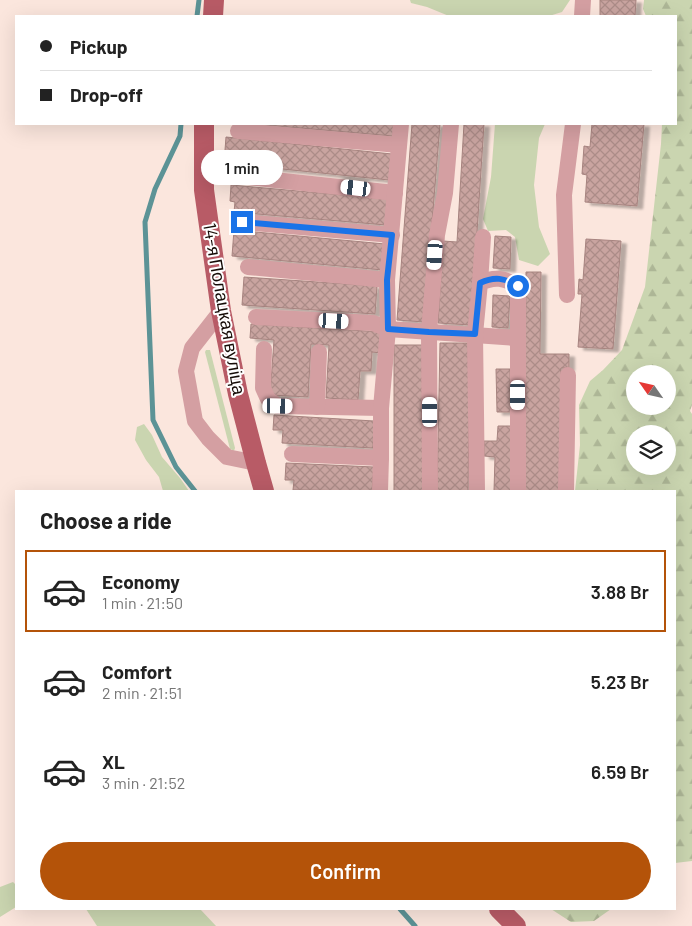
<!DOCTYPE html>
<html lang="en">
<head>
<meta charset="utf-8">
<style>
	body { margin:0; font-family:Barlow,sans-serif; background:#f2f2f2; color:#222; height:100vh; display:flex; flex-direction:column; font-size:19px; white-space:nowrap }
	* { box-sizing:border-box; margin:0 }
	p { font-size:16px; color:#767676 }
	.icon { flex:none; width:28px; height:28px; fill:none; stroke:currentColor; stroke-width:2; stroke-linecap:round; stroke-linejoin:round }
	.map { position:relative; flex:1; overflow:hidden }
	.panel { position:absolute; left:15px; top:490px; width:661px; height:420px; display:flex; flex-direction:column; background:#fff; border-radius:0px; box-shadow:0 5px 20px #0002 }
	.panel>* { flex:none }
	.top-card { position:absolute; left:15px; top:15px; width:662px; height:110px; border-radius:0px; box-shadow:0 5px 20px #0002; display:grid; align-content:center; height:110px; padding:0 25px; background:#fff }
	.needle { width:32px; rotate:304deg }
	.tools { position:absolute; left:626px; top:365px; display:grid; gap:10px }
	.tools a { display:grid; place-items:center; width:50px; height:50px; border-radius:50%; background:#fff; box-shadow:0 5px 20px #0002; font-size:25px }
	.end { position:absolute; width:22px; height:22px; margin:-11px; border:6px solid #1a73e8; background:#fff; box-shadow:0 0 0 2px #fff }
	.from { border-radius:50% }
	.bubble { position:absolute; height:35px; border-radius:18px; background:#fff; box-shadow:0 5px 20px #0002; font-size:16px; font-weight:600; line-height:35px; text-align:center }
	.car { position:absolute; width:15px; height:30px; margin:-15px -8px; border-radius:6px; box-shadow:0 0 4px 1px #0007; background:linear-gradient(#fff 24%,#345 0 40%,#fff 0 76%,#345 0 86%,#fff 0) }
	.top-card b { display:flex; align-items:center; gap:18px; height:48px; font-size:19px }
	.top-card b+b { border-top:1px solid #e0e0e0 }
	.top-card i { width:12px; height:12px; background:#222 }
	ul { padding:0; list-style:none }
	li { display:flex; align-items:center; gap:15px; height:82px; margin:0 10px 8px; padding:0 15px; border:2px solid transparent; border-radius:0px }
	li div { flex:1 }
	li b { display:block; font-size:19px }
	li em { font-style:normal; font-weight:600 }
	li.on { border-color:#b45309 }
	li>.icon { width:45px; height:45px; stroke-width:1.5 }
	h2 { padding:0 25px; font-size:22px; line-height:60px }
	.primary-button { display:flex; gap:10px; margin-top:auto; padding:10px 25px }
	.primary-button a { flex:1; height:58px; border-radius:30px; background:#b45309; color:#fff; font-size:20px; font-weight:600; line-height:58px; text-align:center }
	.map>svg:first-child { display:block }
</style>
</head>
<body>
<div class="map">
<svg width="692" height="926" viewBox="0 0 692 926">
	<defs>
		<pattern id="forest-firs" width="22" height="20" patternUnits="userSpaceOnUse" patternTransform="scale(1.25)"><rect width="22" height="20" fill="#cad5b0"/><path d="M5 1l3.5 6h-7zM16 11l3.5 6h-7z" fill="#adb696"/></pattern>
		<pattern id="building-cross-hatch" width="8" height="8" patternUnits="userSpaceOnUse" patternTransform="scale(1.25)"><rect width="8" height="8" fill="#c9a4a0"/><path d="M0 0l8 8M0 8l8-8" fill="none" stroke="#ac8c88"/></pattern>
		<filter id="shadow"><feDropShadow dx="5.5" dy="3" stdDeviation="1" flood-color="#0004"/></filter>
	</defs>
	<rect width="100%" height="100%" fill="#fbe6dd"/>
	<g fill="#cad5b0">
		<polygon points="410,0 570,0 562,12 549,16 449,16 427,7 411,3"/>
		<polygon points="495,124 545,124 539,138 534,185 539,227 550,254 538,266 519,260 515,237 506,230 488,231 483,219 491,177"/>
		<polygon points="206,350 210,350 235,448 234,451 230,449 205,352"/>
		<polygon points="144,424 152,435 162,457 180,478 189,491 163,491 159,477 146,460 135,440 137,427"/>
		<polygon points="13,882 16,885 16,907 0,917 0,887"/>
		<polygon points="86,909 200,909 216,926 97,926"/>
	</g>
	<g fill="url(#forest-firs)" fill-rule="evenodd">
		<path d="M644,0h48v405l-2,6 2,3v447l-17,2v-372h-100l5,-46 -1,-40 11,-24 13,-11 19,-20 23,-63 16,-143 1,-20h14v-108h-30l-3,-7zM635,374h33v32h-33zM635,434h33v32h-33z"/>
		<polygon points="551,909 611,909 594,921 571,922"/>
	</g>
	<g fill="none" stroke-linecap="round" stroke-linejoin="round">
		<g stroke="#5c9396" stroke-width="5">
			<polyline points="197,16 199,0"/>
			<polyline points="181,124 180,136 155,189 145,222 153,420 176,467 195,491"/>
			<polyline points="400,909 415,926"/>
		</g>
	</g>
	<g fill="url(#building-cross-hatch)" stroke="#a6837f" filter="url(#shadow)">
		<polygon points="600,0 636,0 635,16 600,16"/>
		<polygon points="253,124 394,124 393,136"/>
		<polygon points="412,124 440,124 424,322 397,320"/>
		<polygon points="464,124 484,124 471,325 438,323 443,241 457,242"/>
		<polygon points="592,124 644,124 637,206 585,202 587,175 582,174 584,146 590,147"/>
		<polygon points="226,137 392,154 389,180 224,163"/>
		<polygon points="231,185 388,199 386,225 234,212 235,202 230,201"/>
		<polygon points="234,230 385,244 383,270 232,256"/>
		<polygon points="495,236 511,237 510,269 493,268"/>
		<polygon points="586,239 621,241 613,349 578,347 582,294 578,294 579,279 583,280"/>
		<polygon points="526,272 541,272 540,354 569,354 569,368 561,368 560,491 524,491"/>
		<polygon points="244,277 377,286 375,314 242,305"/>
		<polygon points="493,295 510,296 508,328 492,327"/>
		<polygon points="251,324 383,332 381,353 372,352 371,371 360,371 358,400 326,398 329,345 311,344 308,397 270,395 274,340 250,338"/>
		<polygon points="440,343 470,343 468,491 437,491"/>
		<polygon points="394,345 424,345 423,491 394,491"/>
		<polygon points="496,369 510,369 511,412 497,412"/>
		<polygon points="274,415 374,421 373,448 282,443 283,430 273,430"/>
		<polygon points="498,426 514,426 513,491 494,491 495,457 484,456 484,441 497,441"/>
		<polygon points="286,463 374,467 372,491 293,490 294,480 285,480"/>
	</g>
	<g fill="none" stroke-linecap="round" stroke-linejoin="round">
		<g stroke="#d49fa2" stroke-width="16">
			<polyline points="582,16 583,0"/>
			<polyline points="238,131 399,145"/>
			<polyline points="238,176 395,193"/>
			<polyline points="242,222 392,235"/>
			<polyline points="248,267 387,280"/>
			<polyline points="480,283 483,237"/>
			<polyline points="567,295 564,195 573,124"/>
			<polyline points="221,311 192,348 186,371 195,421 208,438 227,457 256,463"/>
			<polyline points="256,317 373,323 388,329 517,338"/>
			<polyline points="264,349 263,388 268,399 278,406 381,408"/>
			<polyline points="317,407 319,352"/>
			<polyline points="292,454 381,458"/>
			<polyline points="380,491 381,458 381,408 388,329 387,280 401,124"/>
			<polyline points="430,491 429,332 437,235 445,193 451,124"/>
			<path d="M477,491l-2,-157 5,-51c15,-7 24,-5 38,3v205"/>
			<polyline points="566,491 568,375"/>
		</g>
		<g stroke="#b85b66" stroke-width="20">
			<polyline points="213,16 214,0"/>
			<polyline points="204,124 204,190 221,311 238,394 256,463 264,491"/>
			<polyline points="499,909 516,926"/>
		</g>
	</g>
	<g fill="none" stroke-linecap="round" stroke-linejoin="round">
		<path stroke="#1a73e8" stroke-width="6" d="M242,222l150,13 -5,45 1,49 41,3 46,2 5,-51c15,-7 24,-5 38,3"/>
	</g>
	<g text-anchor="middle" stroke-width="4" stroke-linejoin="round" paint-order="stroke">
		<g font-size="18" fill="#150b06" stroke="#fff">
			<text transform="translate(224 309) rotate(80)" y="6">14-я Полацкая вуліца</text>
		</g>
	</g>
</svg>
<div class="tools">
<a><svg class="needle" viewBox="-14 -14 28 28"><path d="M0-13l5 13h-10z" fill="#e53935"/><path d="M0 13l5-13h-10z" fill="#767676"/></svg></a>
<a><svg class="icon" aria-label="layers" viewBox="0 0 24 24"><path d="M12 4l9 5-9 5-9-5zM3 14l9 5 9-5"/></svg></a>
</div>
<i class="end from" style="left:518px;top:286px"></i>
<i class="end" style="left:242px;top:222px"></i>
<div class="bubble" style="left:201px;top:150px;width:82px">1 min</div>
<i class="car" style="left:356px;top:188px;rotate:277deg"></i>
<i class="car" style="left:435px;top:255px;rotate:184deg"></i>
<i class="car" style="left:334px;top:321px;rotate:93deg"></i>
<i class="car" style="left:518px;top:395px;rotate:180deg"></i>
<i class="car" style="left:278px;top:406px;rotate:91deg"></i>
<i class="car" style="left:430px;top:412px;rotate:0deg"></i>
<div class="top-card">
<b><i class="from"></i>Pickup</b>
<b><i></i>Drop-off</b>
</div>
<section class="panel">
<h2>Choose a ride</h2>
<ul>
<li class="on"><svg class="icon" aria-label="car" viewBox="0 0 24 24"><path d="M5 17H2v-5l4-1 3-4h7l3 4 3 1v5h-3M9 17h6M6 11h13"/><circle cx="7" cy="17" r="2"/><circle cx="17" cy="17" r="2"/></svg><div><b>Economy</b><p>1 min · 21:50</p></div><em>3.88 Br</em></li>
<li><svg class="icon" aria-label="car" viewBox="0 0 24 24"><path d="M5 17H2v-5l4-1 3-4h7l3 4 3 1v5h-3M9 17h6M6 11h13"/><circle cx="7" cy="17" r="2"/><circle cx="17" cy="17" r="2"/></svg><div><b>Comfort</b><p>2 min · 21:51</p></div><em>5.23 Br</em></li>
<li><svg class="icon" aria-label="car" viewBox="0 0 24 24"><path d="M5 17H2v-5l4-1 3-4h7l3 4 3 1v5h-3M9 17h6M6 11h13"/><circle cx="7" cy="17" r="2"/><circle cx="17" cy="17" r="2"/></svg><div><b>XL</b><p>3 min · 21:52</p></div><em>6.59 Br</em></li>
</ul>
<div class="primary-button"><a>Confirm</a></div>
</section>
</div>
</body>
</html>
